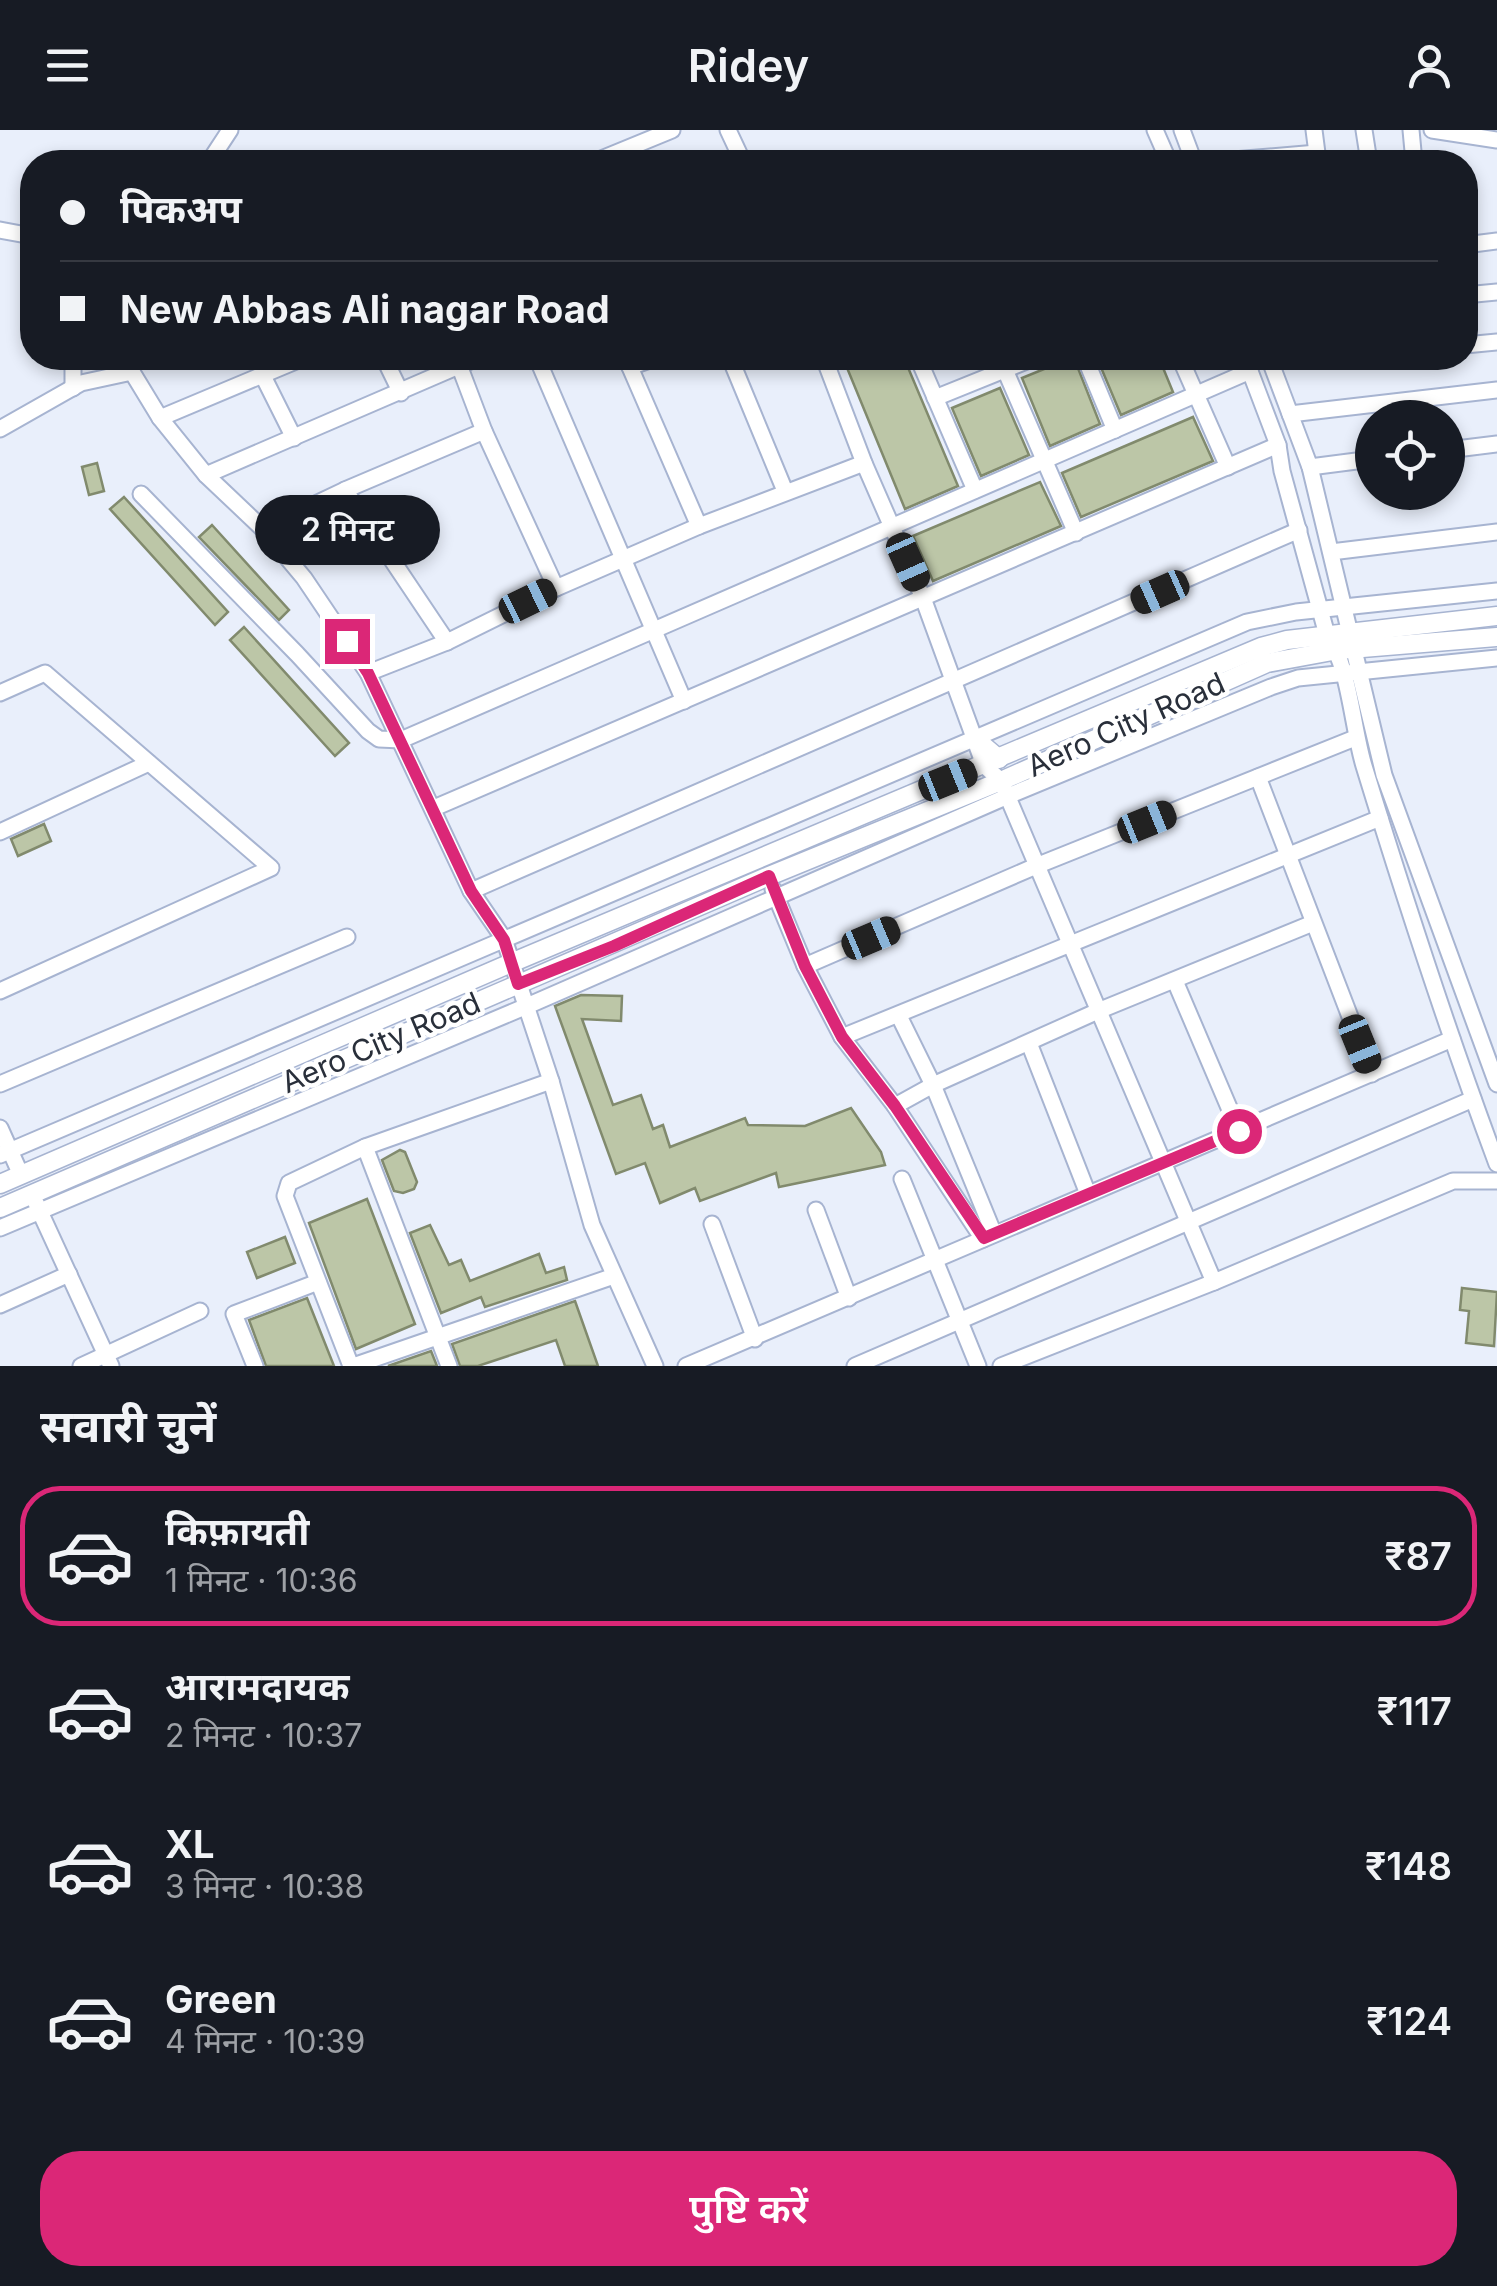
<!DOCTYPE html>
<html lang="hi">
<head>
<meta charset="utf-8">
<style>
	body { margin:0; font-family:Inter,"Noto Sans Devanagari",sans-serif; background:#242831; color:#f1f3f6; height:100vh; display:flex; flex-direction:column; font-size:38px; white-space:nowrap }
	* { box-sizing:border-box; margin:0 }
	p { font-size:32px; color:#9ea1a6 }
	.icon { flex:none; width:55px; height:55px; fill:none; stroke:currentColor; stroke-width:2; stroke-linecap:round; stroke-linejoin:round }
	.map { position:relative; height:1236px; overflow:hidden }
	.details { display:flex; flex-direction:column; background:#171b24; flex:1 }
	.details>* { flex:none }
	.top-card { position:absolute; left:20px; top:20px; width:1458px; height:220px; border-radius:40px; box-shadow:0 5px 15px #0003; display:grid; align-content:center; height:220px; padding:0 40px; background:#171b24 }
	.tools { position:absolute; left:1355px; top:270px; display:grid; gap:20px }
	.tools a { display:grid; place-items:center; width:110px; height:110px; border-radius:50%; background:#171b24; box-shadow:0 5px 15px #0003; font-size:50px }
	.end { position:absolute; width:45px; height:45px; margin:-22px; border:12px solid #db2777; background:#fff; box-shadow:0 0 0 5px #fff }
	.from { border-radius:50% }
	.bubble { position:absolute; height:70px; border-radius:35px; background:#171b24; box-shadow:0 5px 15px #0003; font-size:32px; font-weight:600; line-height:70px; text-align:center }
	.car { position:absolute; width:30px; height:60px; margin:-30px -15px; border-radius:12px; box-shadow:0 0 8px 2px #0007; background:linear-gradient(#222 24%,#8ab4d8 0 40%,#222 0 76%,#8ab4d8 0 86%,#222 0) }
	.top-card b { display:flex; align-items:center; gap:35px; height:95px; font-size:38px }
	.top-card b+b { border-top:2px solid #363941 }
	.top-card i { width:25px; height:25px; background:#f1f3f6 }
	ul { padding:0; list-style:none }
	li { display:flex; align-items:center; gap:30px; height:140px; margin:0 20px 15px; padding:0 20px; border:5px solid transparent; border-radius:40px }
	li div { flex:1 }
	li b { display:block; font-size:38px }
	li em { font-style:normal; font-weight:600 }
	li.active { border-color:#db2777 }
	li>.icon { width:90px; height:90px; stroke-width:1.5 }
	h2 { padding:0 40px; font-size:45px; line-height:120px }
	.action { display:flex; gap:20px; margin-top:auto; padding:20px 40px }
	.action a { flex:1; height:115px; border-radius:40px; background:#db2777; color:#fff; font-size:40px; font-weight:600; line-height:115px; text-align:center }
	header { display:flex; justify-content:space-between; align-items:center; height:130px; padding:0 40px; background:#171b24; font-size:45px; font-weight:600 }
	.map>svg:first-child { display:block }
</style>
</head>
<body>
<header><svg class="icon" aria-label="menu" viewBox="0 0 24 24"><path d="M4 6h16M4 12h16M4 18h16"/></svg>Ridey<svg class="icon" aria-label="person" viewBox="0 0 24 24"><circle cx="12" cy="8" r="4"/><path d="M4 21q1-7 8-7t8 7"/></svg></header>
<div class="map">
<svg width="1497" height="1236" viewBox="0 0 1497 1236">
	<rect width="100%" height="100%" fill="#e9effb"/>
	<g fill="#bcc6a7" stroke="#818a6d" stroke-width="2.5">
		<polygon points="843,228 904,228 958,356 905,379"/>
		<polygon points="1071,228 1074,228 1100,294 1050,316 1022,248"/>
		<polygon points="1097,228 1159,228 1173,262 1121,285"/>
		<polygon points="1000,258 1029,325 981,346 952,278"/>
		<polygon points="1193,287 1213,331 1081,387 1062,343"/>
		<polygon points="97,333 104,361 89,365 82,337"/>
		<polygon points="1040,352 1061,396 933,451 913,406"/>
		<polygon points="124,367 228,482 215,495 110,379"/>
		<polygon points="212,395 289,480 279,490 199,407"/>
		<polygon points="244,497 349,613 335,626 230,510"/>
		<polygon points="44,694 51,711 18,726 11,709"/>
		<polygon points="581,865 622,866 621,891 582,889 613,975 641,965 653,999 663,995 670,1017 745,988 748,995 805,996 851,978 881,1022 885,1035 779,1057 776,1043 700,1071 695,1058 660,1073 645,1033 616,1044 555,876"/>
		<polygon points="400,1020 405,1022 417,1052 414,1059 403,1063 394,1061 382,1030"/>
		<polygon points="367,1069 415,1194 356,1219 309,1093"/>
		<polygon points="430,1095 449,1135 461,1130 470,1151 539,1124 546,1143 564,1137 567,1150 485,1177 481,1167 441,1183 410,1103"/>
		<polygon points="285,1107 295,1133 257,1148 247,1122"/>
		<polygon points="1462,1158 1497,1162 1494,1216 1466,1213 1469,1181 1460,1180"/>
		<polygon points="307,1168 334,1236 266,1236 249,1190"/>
		<polygon points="575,1171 598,1236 565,1236 556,1210 478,1236 460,1236 452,1214"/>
		<polygon points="431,1221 437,1236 388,1236"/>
	</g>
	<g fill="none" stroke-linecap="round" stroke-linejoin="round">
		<g stroke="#a7b4d1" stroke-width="19">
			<g id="minor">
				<polyline points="728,0 743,32"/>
				<polyline points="1155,0 1169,32"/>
				<polyline points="1182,0 1194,32"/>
				<polyline points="1314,0 1318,31"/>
				<polyline points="1364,0 1369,32"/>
				<polyline points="1411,0 1414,32"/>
				<polyline points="1432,0 1497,10"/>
				<polyline points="209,32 230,0"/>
				<polyline points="594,32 672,0"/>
				<polyline points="1209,32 1317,23"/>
				<polyline points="0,100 32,106"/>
				<polyline points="1465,115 1497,111"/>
				<polyline points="1465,165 1497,162"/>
				<polyline points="1465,215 1497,212"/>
				<polyline points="73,228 73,258"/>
				<polyline points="128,228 132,242 160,288 206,345 263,399 304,448 368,543 471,761 504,809 551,951 592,1095 655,1236"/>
				<polyline points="384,228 401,263"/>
				<polyline points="537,228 684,571"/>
				<polyline points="626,228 699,396"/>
				<polyline points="730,228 785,361"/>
				<polyline points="824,228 864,333 923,468 984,635 1001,651 1214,1152"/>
				<polyline points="918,228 975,360"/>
				<polyline points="1085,228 1115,300"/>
				<polyline points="1180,228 1228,337"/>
				<path d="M1245,228l33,87 4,26 45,164c23,32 25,92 37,131 41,134 84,267 133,398"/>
				<polyline points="1269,228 1310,337 1384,645 1497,954"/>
				<polyline points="459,235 484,301 556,458"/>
				<polyline points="630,237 655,228"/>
				<polyline points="1005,240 1076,403"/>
				<polyline points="263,246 294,308"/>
				<polyline points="935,268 1034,228"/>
				<polyline points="1290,284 1497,260"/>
				<polyline points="160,288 303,228"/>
				<polyline points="0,299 81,253 132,242"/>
				<polyline points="1448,320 1497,314"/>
				<polyline points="1310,337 1372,329"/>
				<polyline points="206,345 477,228"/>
				<polyline points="345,360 447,512"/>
				<polyline points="141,364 297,524 368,601 379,609 401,610 1250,241"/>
				<polyline points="263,399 345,360 484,301"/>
				<polyline points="1331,422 1497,402"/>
				<polyline points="368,543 447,512 556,458 699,396 864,333"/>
				<polyline points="0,563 45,543 271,738 0,861"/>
				<polyline points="1258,647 1372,944"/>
				<polyline points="434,678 1278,315"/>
				<polyline points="0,702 149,633"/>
				<polyline points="773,759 805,836 842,907 895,976 983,1109"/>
				<polyline points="471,761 1299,400"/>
				<polyline points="805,836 1036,736 1355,608"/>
				<polyline points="1175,851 1239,1001"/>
				<polyline points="899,886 933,955 994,1104"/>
				<polyline points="842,907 1380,688"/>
				<polyline points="1029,913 1088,1064"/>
				<polyline points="0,954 347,807"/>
				<polyline points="895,976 933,955 1098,881 1313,793"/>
				<polyline points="0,998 21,1045"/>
				<polyline points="365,1017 449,1236"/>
				<polyline points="0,1025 1247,492 1296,482 1497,461"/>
				<polyline points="902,1049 978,1236"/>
				<polyline points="36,1073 111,1236"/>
				<polyline points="816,1080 849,1168"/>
				<polyline points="712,1094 755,1209"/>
				<polyline points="0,1098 527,876 1008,666 1271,557 1298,548 1497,528"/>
				<polyline points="0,1175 69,1144"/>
				<polyline points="81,1236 200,1181"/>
				<polyline points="255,1236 234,1184 318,1152"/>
				<polyline points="351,1236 285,1066 289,1053 365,1017 551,951"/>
				<polyline points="353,1236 614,1146"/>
				<polyline points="686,1236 1452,909"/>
				<polyline points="855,1236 1473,969"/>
				<polyline points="1001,1236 1214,1152 1453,1051 1497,1051"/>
			</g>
		</g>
		<g stroke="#a7b4d1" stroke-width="21">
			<g id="tertiary">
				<polyline points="974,608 999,629"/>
				<polyline points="0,1054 511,833 1261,517 1287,510 1497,486"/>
				<polyline points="0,1078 769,746 1001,651 1267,533 1338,520 1497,507"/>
			</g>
		</g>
		<use href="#minor" stroke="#fff" stroke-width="15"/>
		<use href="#tertiary" stroke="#fff" stroke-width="18"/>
	</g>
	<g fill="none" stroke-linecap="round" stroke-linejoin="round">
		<polyline stroke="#db2777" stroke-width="12" points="347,511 368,543 471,761 504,810 518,854 614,816 769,746 805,836 842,907 895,976 984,1108 1239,1001"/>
	</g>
	<g text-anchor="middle" stroke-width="9" stroke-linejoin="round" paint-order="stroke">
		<g font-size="30" fill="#292f3a" stroke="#fff">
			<text transform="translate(1126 595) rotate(-24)" y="10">Aero City Road</text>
			<text transform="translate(381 913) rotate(-23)" y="10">Aero City Road</text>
		</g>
	</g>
</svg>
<div class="tools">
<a><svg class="icon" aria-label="locate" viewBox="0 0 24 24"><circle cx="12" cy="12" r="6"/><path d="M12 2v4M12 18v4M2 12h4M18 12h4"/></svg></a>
</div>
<i class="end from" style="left:1239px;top:1001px"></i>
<i class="end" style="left:347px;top:511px"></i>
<div class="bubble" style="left:255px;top:365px;width:185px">2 मिनट</div>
<i class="car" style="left:908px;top:432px;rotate:156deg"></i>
<i class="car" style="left:1160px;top:462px;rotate:246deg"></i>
<i class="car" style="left:528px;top:471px;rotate:64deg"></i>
<i class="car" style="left:948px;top:650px;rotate:68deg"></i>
<i class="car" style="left:1147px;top:692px;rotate:68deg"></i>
<i class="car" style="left:871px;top:808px;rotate:67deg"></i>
<i class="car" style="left:1360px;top:914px;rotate:158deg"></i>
<div class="top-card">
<b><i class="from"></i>पिकअप</b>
<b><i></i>New Abbas Ali nagar Road</b>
</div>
</div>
<section class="details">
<h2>सवारी चुनें</h2>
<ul>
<li class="active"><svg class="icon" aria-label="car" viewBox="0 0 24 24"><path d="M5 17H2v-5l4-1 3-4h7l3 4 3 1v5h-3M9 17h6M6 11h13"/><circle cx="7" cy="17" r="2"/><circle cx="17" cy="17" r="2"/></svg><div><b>किफ़ायती</b><p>1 मिनट · 10:36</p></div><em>₹87</em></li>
<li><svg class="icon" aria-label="car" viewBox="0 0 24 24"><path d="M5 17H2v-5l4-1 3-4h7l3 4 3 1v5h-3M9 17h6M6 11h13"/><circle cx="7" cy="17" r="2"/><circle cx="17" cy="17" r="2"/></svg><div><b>आरामदायक</b><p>2 मिनट · 10:37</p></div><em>₹117</em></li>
<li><svg class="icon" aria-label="car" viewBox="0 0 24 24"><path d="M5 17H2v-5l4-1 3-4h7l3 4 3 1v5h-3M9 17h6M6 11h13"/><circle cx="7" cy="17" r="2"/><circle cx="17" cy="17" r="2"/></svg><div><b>XL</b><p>3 मिनट · 10:38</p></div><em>₹148</em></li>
<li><svg class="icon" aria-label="car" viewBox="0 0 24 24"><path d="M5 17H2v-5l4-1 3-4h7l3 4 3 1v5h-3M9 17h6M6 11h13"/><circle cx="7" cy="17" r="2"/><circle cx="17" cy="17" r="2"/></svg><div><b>Green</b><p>4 मिनट · 10:39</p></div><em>₹124</em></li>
</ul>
<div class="action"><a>पुष्टि करें</a></div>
</section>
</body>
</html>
